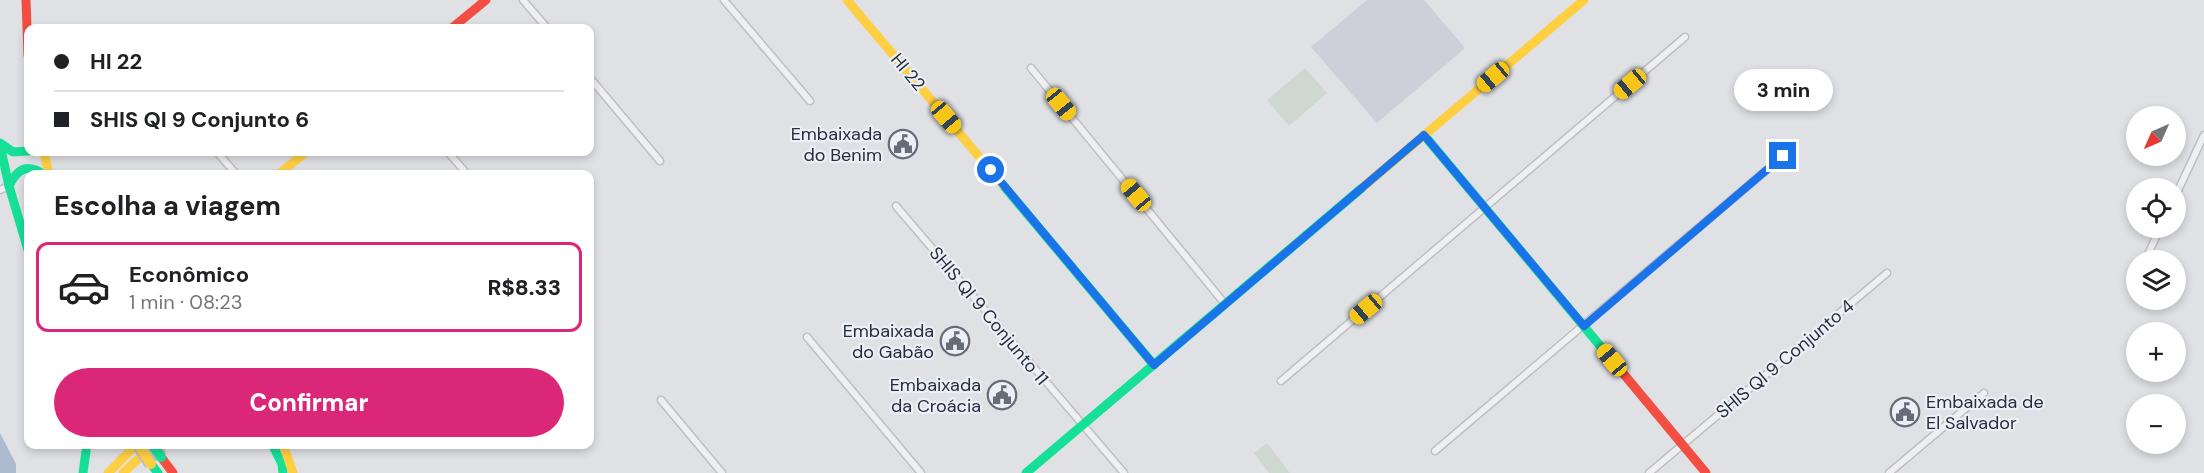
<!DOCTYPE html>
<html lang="pt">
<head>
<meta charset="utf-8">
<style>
	body { margin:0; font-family:"DM Sans",sans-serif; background:#f2f2f2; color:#202124; height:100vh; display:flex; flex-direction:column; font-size:22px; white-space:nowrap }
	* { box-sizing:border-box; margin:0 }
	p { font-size:20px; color:#757577 }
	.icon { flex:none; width:33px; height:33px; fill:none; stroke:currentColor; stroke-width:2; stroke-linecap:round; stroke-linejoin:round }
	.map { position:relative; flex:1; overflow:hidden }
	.details { position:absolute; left:24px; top:170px; width:570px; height:279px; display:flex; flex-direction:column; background:#fff; border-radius:12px; box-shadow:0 3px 9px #0003 }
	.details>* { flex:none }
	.hud { position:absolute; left:24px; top:24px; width:570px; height:132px; border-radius:12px; box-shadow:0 3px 9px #0003; display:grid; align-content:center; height:132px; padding:0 30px; background:#fff }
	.needle { width:39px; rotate:225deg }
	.buttons { position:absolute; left:2126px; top:106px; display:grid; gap:12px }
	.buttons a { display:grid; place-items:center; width:60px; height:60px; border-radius:50%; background:#fff; box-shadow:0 3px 9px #0003; font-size:30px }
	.end { position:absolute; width:27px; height:27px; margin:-14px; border:8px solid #1a73e8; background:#fff; box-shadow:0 0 0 3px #fff }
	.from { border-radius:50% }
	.bubble { position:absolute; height:42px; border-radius:21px; background:#fff; box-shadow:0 3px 9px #0003; font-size:20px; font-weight:800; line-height:42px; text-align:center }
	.car { position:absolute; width:18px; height:36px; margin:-18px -9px; border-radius:8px; box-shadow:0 0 4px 2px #0007; background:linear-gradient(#f5c518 24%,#345 0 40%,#f5c518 0 76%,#345 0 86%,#f5c518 0) }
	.hud b { display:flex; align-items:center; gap:21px; height:57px; font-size:22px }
	.hud b+b { border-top:2px solid #e0e0e0 }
	.hud i { width:15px; height:15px; background:#202124 }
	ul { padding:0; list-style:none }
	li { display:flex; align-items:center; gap:18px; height:90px; margin:0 12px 9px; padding:0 18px; border:3px solid transparent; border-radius:12px }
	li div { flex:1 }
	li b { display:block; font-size:22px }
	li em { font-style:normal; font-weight:800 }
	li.on { border-color:#db2777 }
	li>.icon { width:54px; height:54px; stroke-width:1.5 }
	h2 { padding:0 30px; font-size:27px; line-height:72px }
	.action { display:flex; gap:12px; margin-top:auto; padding:12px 30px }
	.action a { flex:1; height:69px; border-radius:36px; background:#db2777; color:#fff; font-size:24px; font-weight:800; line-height:69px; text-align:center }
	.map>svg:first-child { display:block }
</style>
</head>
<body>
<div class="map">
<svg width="2204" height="473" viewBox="0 0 2204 473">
	<rect width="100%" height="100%" fill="#dfe1e5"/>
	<polygon fill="#cdd0d8" points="1367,0 1424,0 1465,48 1377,123 1311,47"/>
	<g fill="#ced8d0">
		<polygon points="1305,68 1327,93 1289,126 1267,100"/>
		<polygon points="1267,443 1290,473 1269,473 1254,453"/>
	</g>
	<polygon fill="#adbad0" points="0,433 16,464 16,473 0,473"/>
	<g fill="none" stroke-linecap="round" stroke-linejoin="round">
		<g stroke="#bebfc3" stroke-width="9">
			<g id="street">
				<polyline points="523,0 547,28"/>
				<polyline points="724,0 810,101"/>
				<polyline points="1031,68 1225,304"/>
				<polyline points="590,78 660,161"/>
				<polyline points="217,152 236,174"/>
				<polyline points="448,152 467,174"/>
				<polyline points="0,190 9,186"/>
				<polyline points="2175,197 2204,135"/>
				<polyline points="896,206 1124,473"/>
				<polyline points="2145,261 2160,228"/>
				<polyline points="807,337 921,473"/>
				<polyline points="1281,381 1685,37"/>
				<polyline points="661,400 722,473"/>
				<polyline points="1435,451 1783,156"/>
				<polyline points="1649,473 1887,273"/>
				<polyline points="1889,473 1984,393"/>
			</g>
		</g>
		<use href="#street" stroke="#efeff1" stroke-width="6"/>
		<g stroke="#16e098" stroke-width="9">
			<polyline points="1424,135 1622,372"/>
			<polyline points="0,143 13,152 28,151"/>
			<polyline points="0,145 9,186 28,250"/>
			<polyline points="1003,185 1154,365"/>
			<path d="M9,186c8,-17 18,-23 34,-12"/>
			<polyline points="272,444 282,464 283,473"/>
			<polyline points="151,464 158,473"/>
			<polyline points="83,473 87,444"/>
			<polyline points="1026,473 1363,187"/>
		</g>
		<g stroke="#ffcf43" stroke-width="9">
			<polyline points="847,0 1003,185"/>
			<polyline points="44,152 49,174"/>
			<polyline points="279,174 306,152"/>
			<polyline points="1363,187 1584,0"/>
			<polyline points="283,444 293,473"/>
			<polyline points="108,473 137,444"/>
			<polyline points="123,473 149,449"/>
		</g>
		<g stroke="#f24e42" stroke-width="9">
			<polyline points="26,0 28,55"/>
			<polyline points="452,28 486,0"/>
			<polyline points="1622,372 1706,473"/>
			<polyline points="161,457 173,473"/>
		</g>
		<g stroke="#bcbec2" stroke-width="14" stroke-linecap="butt">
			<polyline id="fast-bridge" points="152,444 161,457"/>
		</g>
		<g stroke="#bcbec2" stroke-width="14" stroke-linecap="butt">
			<polyline id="slow-bridge" points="138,444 151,464"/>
		</g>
		<use href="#fast-bridge" stroke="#16e098" stroke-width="10"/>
		<use href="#slow-bridge" stroke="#ffcf43" stroke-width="10"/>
	</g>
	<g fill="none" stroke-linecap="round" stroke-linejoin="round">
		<polyline stroke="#1a73e8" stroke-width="8" points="991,170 1154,365 1424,135 1584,326 1783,156"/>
	</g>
	<defs>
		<g id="civic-ring" transform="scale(1.5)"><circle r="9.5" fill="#eceff5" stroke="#676c78" stroke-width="1.5"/><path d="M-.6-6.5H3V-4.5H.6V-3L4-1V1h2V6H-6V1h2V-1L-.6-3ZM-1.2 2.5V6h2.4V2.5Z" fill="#676c78"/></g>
	</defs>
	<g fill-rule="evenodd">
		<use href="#civic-ring" x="903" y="144"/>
		<use href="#civic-ring" x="955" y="341"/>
		<use href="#civic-ring" x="1002" y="395"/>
		<use href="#civic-ring" x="1905" y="412"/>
	</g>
	<g text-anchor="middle" stroke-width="4.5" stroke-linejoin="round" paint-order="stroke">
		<g font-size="18" fill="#272d3d" stroke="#eceff5">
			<text transform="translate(908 72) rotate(50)" y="6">HI 22</text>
			<text transform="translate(989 316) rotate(50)" y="6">SHIS QI 9 Conjunto 11</text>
			<text transform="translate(1785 359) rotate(-40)" y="6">SHIS QI 9 Conjunto 4</text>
		</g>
		<g font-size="18" fill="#272d3d" stroke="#eceff5" text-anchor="end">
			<text x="882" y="140">Embaixada<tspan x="882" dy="21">do Benim</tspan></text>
			<text x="934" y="337">Embaixada<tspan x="934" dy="21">do Gabão</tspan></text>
			<text x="981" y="391">Embaixada<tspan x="981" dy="21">da Croácia</tspan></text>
			<text x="1926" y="408" text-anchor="start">Embaixada de<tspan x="1926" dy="21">El Salvador</tspan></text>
		</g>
	</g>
</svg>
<div class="buttons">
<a><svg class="needle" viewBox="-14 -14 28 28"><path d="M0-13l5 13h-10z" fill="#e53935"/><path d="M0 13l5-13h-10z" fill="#757577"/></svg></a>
<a><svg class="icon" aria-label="locate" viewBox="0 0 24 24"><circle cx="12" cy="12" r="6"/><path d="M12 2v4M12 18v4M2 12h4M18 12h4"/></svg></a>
<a><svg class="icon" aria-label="layers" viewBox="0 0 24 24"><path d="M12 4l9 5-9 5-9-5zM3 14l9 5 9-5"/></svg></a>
<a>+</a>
<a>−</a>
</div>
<i class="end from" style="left:991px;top:170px"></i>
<i class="end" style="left:1783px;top:156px"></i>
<div class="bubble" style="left:1734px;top:69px;width:99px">3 min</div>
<i class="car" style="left:1493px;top:77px;rotate:230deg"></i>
<i class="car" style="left:1630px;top:84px;rotate:230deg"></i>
<i class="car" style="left:1061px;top:104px;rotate:141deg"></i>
<i class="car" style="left:946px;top:117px;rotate:140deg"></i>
<i class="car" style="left:1136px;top:195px;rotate:320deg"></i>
<i class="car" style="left:1366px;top:309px;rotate:230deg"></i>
<i class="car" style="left:1612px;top:360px;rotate:320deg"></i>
<div class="hud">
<b><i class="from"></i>HI 22</b>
<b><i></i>SHIS QI 9 Conjunto 6</b>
</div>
<section class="details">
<h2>Escolha a viagem</h2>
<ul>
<li class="on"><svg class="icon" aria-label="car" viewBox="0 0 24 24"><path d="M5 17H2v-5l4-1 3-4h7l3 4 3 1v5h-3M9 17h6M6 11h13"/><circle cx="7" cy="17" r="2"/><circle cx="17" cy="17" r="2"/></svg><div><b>Econômico</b><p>1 min · 08:23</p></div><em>R$8.33</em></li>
</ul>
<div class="action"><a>Confirmar</a></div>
</section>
</div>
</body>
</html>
